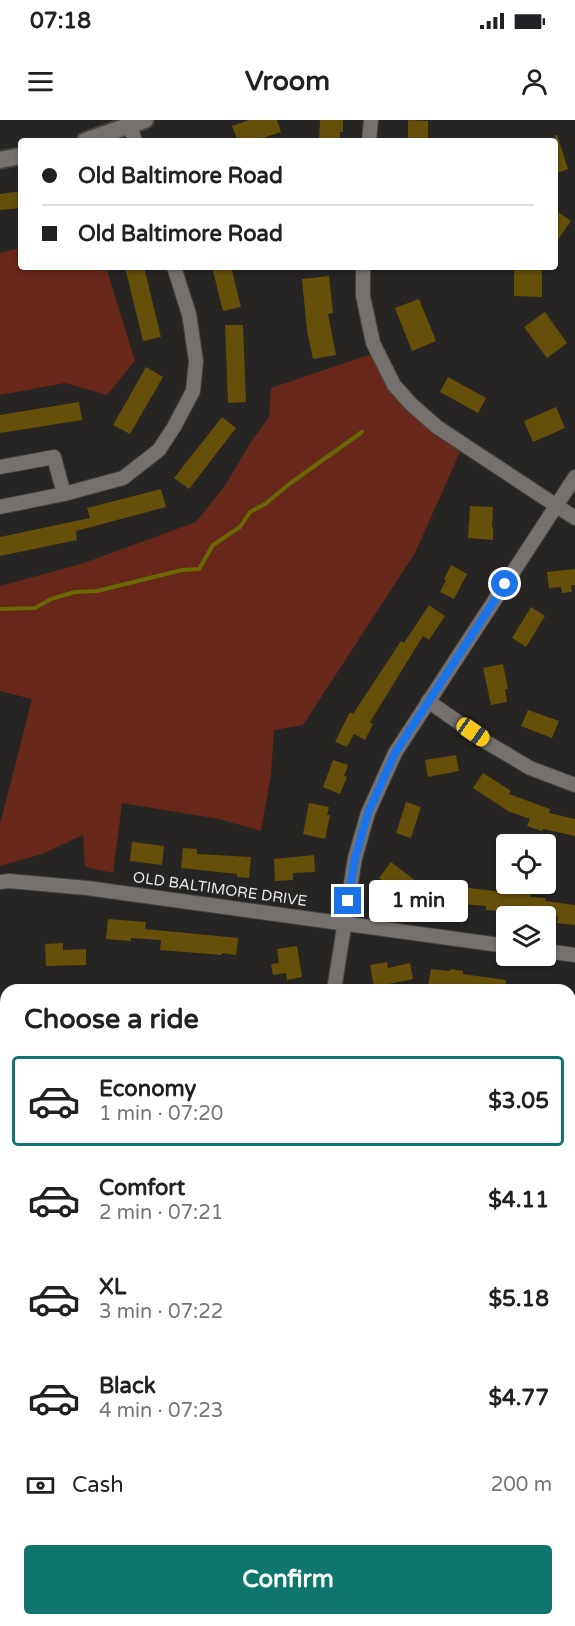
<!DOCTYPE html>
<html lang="en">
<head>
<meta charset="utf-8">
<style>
	body { margin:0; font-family:"Varela Round",sans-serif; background:#f6f6f6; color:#202124; height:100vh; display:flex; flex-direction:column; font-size:22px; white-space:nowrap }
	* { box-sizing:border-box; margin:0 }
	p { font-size:20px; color:#757577 }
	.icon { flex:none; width:33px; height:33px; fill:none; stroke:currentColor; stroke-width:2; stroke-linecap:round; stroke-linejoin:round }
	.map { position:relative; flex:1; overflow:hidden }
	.drawer { position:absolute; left:0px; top:864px; width:576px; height:642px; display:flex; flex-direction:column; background:#fff; border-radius:18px 18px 0 0; box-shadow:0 2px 4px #0004 }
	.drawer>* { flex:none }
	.banner { position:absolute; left:18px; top:18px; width:540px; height:132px; border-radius:6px; box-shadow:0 2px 4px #0004; display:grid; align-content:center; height:132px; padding:0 24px; background:#fff }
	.fabs { position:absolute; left:496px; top:714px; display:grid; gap:12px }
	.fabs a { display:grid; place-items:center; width:60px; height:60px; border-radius:6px; background:#fff; box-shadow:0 2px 4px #0004; font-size:30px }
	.end { position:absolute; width:27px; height:27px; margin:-14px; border:8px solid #1a73e8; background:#fff; box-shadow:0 0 0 3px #fff }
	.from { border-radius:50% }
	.bubble { position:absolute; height:42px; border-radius:6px; background:#fff; box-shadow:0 2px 4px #0004; font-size:20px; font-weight:700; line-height:42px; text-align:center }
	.car { position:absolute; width:18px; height:36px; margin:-18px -9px; border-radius:8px; box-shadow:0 0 4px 2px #0007; background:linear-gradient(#f5c518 24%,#345 0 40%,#f5c518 0 76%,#345 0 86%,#f5c518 0) }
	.banner b { display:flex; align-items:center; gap:21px; height:57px; font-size:22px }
	.banner b+b { border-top:2px solid #e0e0e0 }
	.banner i { width:15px; height:15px; background:#202124 }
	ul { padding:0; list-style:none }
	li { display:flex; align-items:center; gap:18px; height:90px; margin:0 12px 9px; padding:0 12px; border:3px solid transparent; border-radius:6px }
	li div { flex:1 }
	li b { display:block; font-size:22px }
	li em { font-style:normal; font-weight:700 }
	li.selected { border-color:#0f766e }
	li>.icon { width:54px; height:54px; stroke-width:1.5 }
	h2 { padding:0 24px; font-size:27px; line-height:72px }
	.pay { display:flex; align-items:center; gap:15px; height:66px; padding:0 24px; font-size:22px }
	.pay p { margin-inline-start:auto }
	.action { display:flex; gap:12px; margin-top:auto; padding:12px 24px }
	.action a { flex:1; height:69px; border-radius:6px; background:#0f766e; color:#fff; font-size:24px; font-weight:700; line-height:69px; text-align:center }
	.status { display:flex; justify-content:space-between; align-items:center; height:42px; padding:0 30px; background:#fff; direction:ltr }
	.status svg { height:16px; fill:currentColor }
	header { display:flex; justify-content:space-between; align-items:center; height:78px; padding:0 24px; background:#fff; font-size:27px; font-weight:700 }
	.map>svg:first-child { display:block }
</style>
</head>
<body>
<div class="status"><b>07:18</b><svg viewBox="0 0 49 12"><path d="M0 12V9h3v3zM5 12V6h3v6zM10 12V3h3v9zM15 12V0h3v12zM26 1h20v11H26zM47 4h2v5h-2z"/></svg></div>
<header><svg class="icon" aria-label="menu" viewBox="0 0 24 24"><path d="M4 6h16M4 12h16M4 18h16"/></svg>Vroom<svg class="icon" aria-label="person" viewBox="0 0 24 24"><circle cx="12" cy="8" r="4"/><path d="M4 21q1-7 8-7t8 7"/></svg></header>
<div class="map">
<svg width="575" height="1506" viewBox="0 0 575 1506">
	<rect width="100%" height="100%" fill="#272523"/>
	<g fill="#672719">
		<polygon points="21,128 21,147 106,147 135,241 107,275 65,263 0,275 0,133"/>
		<polygon points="377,232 394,265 463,325 415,433 303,605 274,610 271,654 261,711 219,699 122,683 113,753 85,747 83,715 42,734 0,746 0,704 32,579 0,571 0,466 84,443 196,402 224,367 251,322 269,297 271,268"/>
		<polygon points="0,910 4,912 6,910 6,1500 90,1500 84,1506 0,1506"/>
		<polygon points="186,1500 279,1500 294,1506 187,1506"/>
	</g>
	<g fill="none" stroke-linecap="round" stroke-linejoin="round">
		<g stroke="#6b6805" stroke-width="4">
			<polyline points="0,489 35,488 51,479 75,472 97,471 182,450 199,449 213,425 240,407 250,392 265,384 292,362 362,312"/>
			<polyline points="0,1216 6,1210"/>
			<polyline points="0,1398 6,1400"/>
			<polyline points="203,1500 209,1506"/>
		</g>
	</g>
	<g fill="#654f09">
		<polygon points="249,0 277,0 281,12 253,21 238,21 232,6"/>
		<polygon points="320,0 343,0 343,12 340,12 340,21 319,21"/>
		<polygon points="408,0 428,1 428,21 408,21"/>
		<polygon points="555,15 557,15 568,49 555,54"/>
		<polygon points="21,71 21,88 0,90 0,74"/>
		<polygon points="555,90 571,101 555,124"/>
		<polygon points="125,147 144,147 161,217 143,221"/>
		<polygon points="212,147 231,147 241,187 223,191"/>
		<polygon points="514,147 542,147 542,177 514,176"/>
		<polygon points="329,156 333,193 328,194 336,235 313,239 307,211 302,159"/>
		<polygon points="419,179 436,221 412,231 395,188"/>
		<polygon points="545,192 567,223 547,238 524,207"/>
		<polygon points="225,205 243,205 246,282 228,283"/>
		<polygon points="146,247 163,257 130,314 113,305"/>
		<polygon points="448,257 486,278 478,293 440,272"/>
		<polygon points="79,282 82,300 0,313 0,295"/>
		<polygon points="556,287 565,308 533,322 524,301"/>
		<polygon points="222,297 236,308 189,369 174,358"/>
		<polygon points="161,369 166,387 76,411 77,420 0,436 0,417 90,398 87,388"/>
		<polygon points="470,386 493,387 492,407 493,407 493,420 468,418"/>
		<polygon points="451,445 467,454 454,479 440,472 446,460 444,459"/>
		<polygon points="575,449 575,465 571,465 572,472 562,473 561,467 549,468 547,452"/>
		<polygon points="429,485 445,496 429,520 423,516 370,602 373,604 365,620 354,614 347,627 335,622 350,592 353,594 401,521 404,523"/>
		<polygon points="531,487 545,496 526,527 512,518"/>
		<polygon points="503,544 508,569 505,569 507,582 491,585 483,548"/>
		<polygon points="528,590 559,601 552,618 521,606"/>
		<polygon points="456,635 459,651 428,657 425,640"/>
		<polygon points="333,640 348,645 344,656 347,657 340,674 323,667"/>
		<polygon points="483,653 511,671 509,674 550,689 549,693 575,699 575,716 543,709 542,711 527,706 530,699 508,691 473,668"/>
		<polygon points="406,682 421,687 411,718 396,713"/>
		<polygon points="309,683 329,687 327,695 330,695 325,719 303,714"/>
		<polygon points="132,722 164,726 162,745 130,741"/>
		<polygon points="183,728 197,729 197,734 251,737 249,758 237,757 237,754 181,748"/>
		<polygon points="314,735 315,752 293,753 293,760 275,761 274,739"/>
		<polygon points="391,742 417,762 406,777 379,758"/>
		<polygon points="429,761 462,764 461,767 518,774 518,769 530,770 530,777 546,778 545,781 575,785 575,805 557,803 558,796 486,790 486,786 427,781"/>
		<polygon points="108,799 146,802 145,809 238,818 236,835 222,833 222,835 160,830 161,820 131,818 131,821 106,819"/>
		<polygon points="63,823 63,830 86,829 86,845 46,846 45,824"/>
		<polygon points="297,826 302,857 287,860 286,853 273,855 271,844 279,843 277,829"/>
		<polygon points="387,842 388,848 410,843 413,859 374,867 370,845"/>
		<polygon points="431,849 450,851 450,849 463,851 463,854 506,860 505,870 446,870 446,868 428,866"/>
	</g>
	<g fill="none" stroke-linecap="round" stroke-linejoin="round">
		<g stroke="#444240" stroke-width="16">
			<g id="minor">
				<polyline points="128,0 135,21"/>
				<polyline points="369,21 371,0"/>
				<polyline points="363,147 363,176 373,223 394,265 411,284 437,307 575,398"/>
				<polyline points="0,347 54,337 64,374"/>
				<polyline points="0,387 64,374 123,358 159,330 174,307 193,271 196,241 189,194 174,147"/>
				<polyline points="428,581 488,623 530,648 575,665"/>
				<polyline points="0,762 9,761 87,768 507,826"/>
				<polyline points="546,831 575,835"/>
				<polyline points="334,870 355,738 368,693 395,633 575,357"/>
				<polyline points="570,1085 575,1086"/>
				<polyline points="570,1270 575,1271"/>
				<polyline points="570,1445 575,1442"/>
				<polyline points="112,1506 118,1500"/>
			</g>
		</g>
		<g stroke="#444240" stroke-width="20">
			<g id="tertiary">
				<polyline points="85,21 145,0"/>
				<polyline points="0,40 21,36"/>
			</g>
		</g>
		<use href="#minor" stroke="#74716e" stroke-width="14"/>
		<use href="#tertiary" stroke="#74716e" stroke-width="16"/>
	</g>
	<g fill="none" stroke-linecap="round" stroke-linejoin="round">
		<polyline stroke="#1a73e8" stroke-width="8" points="348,781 355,738 368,693 395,633 505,464"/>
	</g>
	<g text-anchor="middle" stroke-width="4.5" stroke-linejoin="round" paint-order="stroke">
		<g font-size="15" fill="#e9e8e6" stroke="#272523">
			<text transform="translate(220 769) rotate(8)" y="5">OLD BALTIMORE DRIVE</text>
		</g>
	</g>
</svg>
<div class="fabs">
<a><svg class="icon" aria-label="locate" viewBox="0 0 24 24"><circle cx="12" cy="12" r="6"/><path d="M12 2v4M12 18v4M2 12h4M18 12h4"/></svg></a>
<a><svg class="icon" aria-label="layers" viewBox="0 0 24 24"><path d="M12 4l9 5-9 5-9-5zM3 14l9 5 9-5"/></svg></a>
</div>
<i class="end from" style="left:505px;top:464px"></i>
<i class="end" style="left:348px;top:781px"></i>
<div class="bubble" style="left:369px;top:760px;width:99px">1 min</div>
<i class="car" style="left:473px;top:612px;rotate:125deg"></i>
<div class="banner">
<b><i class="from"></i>Old Baltimore Road</b>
<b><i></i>Old Baltimore Road</b>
</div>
<section class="drawer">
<h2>Choose a ride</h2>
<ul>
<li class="selected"><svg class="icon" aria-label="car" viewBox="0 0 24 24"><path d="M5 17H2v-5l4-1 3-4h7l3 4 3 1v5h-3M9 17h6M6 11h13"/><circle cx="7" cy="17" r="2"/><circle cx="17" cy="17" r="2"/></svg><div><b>Economy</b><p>1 min · 07:20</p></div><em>$3.05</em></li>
<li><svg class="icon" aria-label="car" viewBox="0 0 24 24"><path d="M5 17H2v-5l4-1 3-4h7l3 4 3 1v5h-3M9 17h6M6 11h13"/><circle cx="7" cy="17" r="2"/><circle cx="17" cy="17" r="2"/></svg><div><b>Comfort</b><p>2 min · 07:21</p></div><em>$4.11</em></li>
<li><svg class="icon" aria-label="car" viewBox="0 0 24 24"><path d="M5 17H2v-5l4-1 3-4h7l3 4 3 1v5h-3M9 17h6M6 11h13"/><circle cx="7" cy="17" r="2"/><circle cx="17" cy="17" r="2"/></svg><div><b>XL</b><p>3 min · 07:22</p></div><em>$5.18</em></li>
<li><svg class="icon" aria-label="car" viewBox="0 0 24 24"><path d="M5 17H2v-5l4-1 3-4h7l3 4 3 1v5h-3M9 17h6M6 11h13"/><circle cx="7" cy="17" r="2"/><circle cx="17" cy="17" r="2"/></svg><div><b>Black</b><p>4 min · 07:23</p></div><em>$4.77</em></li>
</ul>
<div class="pay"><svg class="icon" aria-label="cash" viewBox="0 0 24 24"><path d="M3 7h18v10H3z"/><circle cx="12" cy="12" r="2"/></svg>Cash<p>200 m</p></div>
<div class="action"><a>Confirm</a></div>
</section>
</div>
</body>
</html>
